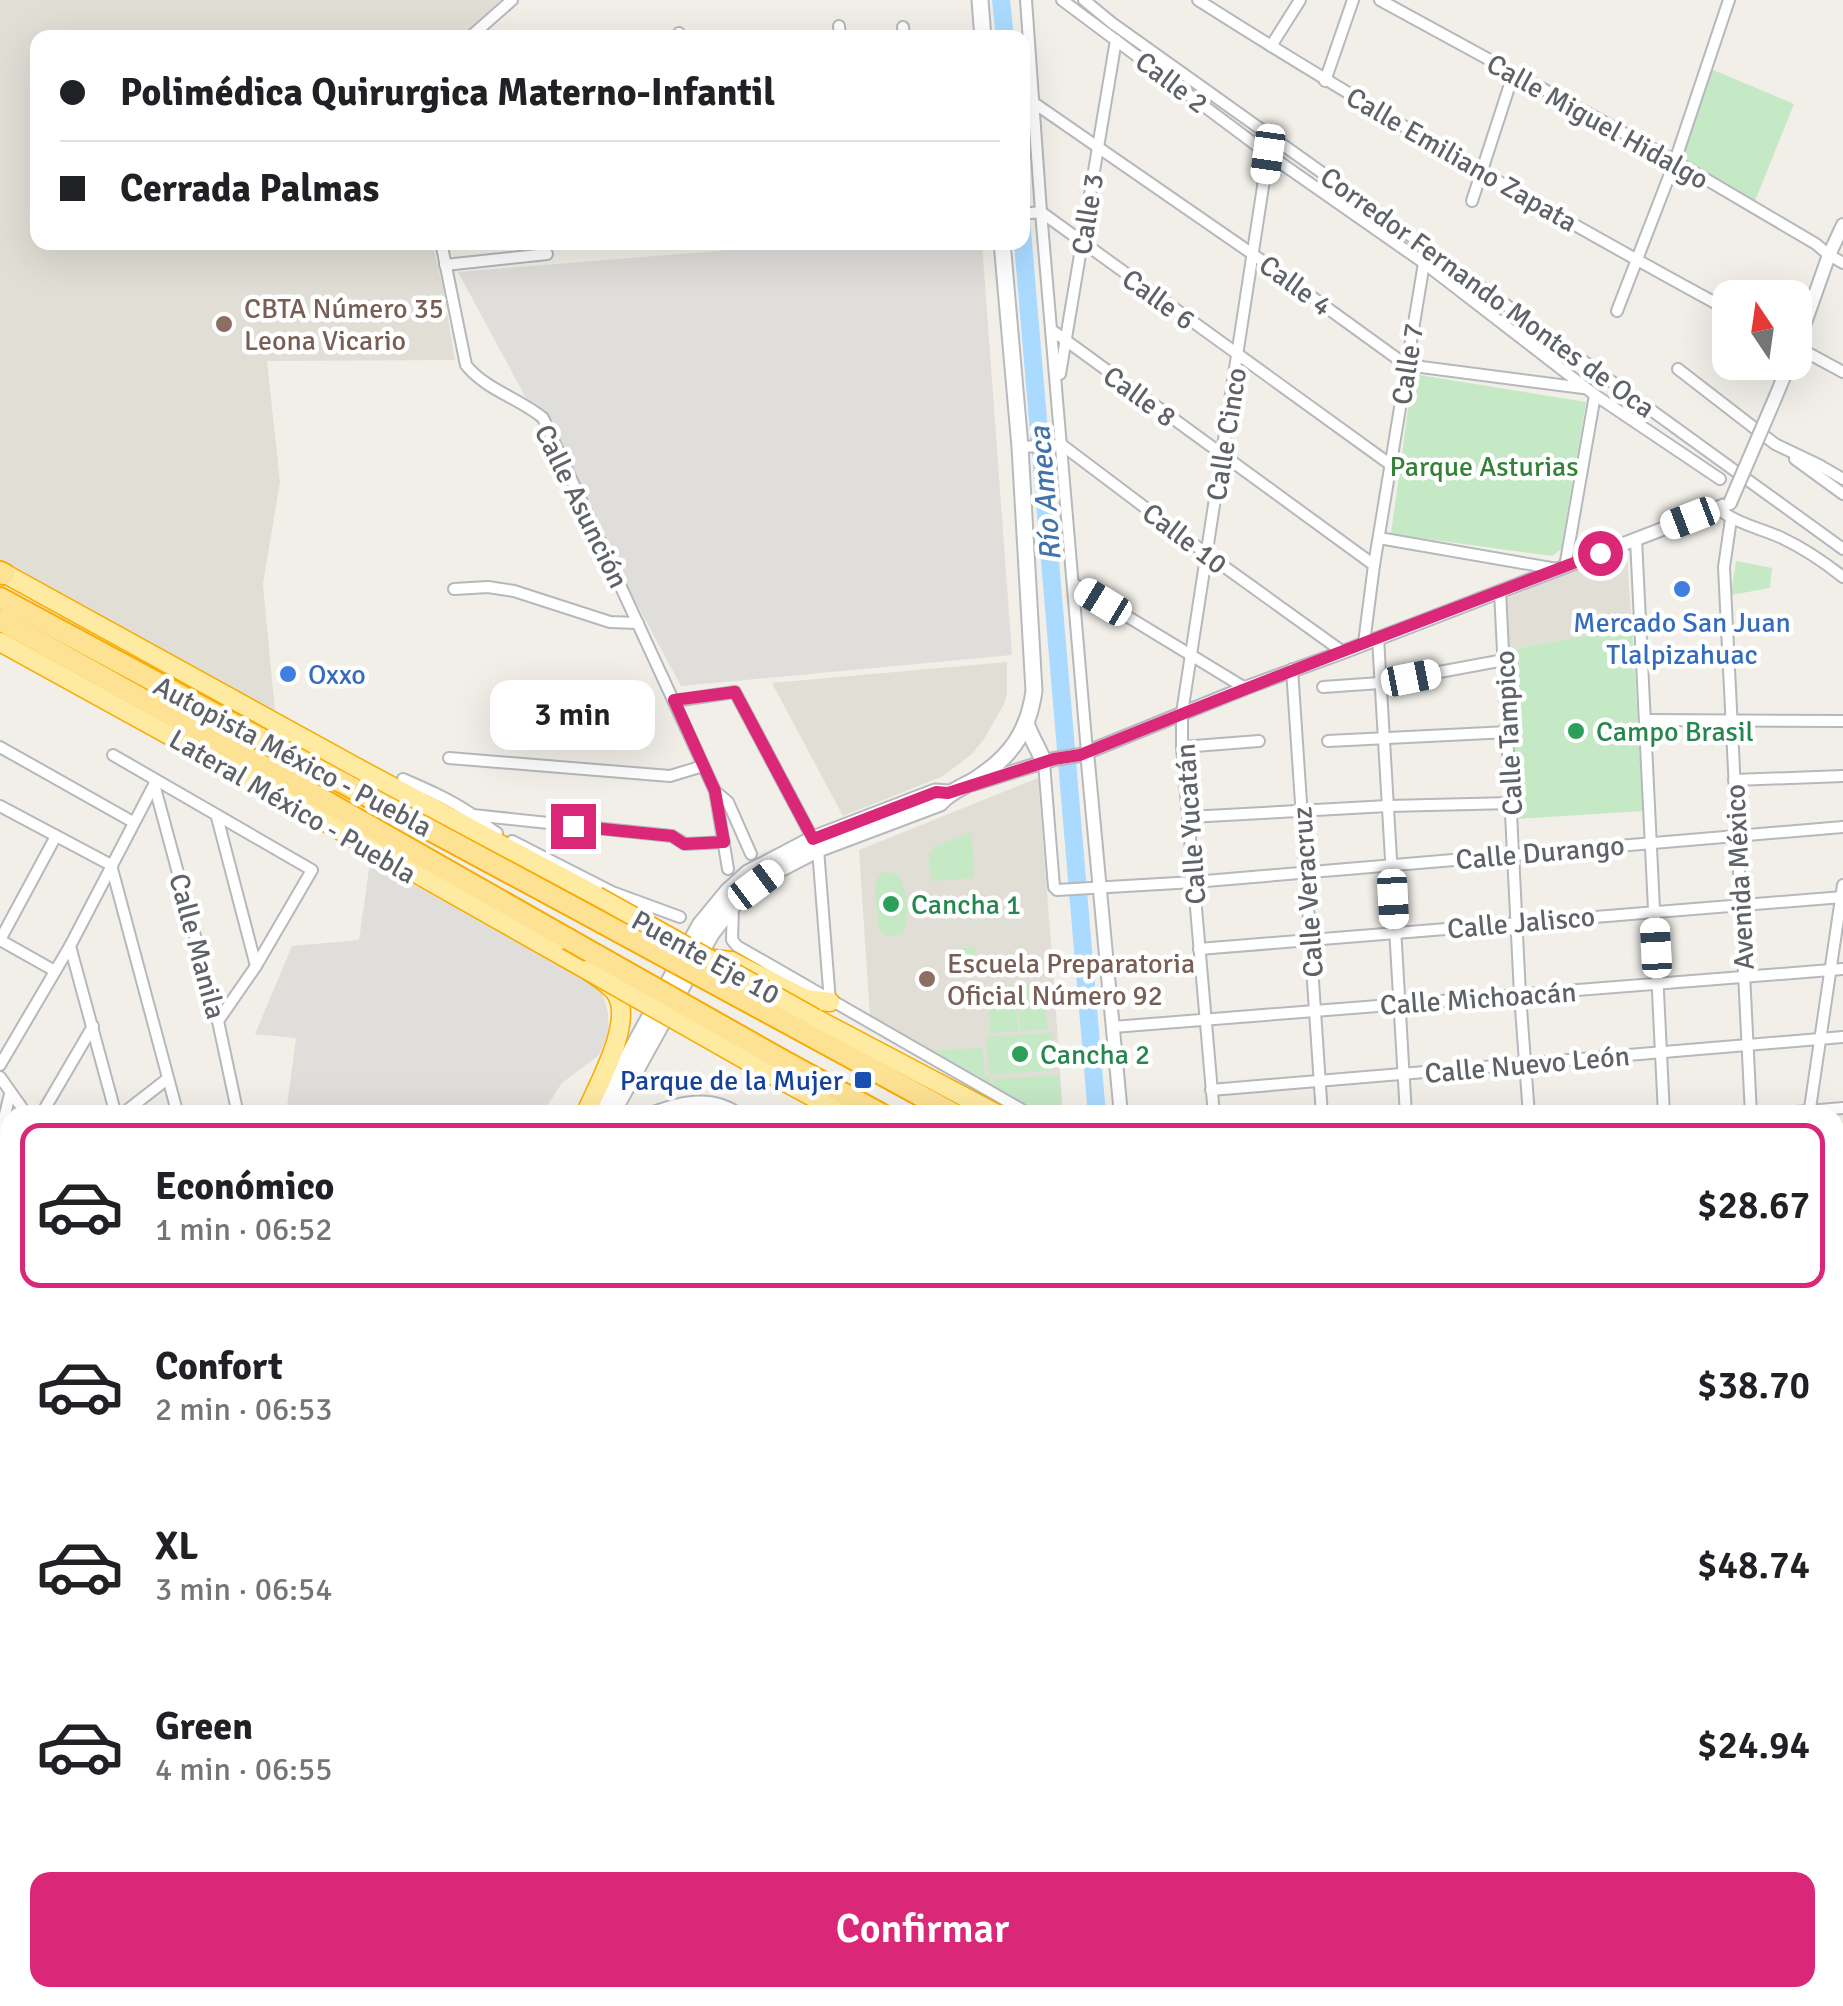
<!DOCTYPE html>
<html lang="es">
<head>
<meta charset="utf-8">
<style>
	body { margin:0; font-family:Signika,sans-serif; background:#f2f2f2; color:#202124; height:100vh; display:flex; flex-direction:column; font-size:38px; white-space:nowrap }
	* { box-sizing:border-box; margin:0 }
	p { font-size:32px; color:#757577 }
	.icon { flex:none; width:55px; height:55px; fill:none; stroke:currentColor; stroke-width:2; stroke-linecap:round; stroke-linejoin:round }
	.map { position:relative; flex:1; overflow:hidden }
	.side { position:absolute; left:0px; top:1105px; width:1845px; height:902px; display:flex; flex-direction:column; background:#fff; border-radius:30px 30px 0 0; box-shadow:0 10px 40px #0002 }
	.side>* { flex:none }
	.banner { position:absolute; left:30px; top:30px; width:1000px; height:220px; border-radius:20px; box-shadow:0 10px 40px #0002; display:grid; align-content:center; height:220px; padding:0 30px; background:#fff }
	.needle { width:65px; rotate:347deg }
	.tools { position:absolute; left:1712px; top:280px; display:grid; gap:20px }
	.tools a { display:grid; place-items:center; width:100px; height:100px; border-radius:20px; background:#fff; box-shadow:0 10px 40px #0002; font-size:50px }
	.end { position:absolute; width:45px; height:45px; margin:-22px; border:12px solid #db2777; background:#fff; box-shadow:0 0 0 5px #fff }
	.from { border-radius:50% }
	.bubble { position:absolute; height:70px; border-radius:20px; background:#fff; box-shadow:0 10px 40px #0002; font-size:32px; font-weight:600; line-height:70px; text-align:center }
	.car { position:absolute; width:30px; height:60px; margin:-30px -15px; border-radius:12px; box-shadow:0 0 8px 2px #0007; background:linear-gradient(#fff 24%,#345 0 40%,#fff 0 76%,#345 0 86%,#fff 0) }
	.banner b { display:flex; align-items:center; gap:35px; height:95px; font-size:38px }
	.banner b+b { border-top:2px solid #e0e0e0 }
	.banner i { width:25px; height:25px; background:#202124 }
	ul { padding:18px 0 0; list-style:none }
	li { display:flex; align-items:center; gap:30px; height:165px; margin:0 20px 15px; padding:0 10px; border:5px solid transparent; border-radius:20px }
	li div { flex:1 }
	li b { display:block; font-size:38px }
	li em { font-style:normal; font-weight:600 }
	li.on { border-color:#db2777 }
	li>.icon { width:90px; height:90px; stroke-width:1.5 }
	.button { display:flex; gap:20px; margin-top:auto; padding:20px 30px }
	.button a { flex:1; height:115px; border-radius:20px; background:#db2777; color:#fff; font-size:40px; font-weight:600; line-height:115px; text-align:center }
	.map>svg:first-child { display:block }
</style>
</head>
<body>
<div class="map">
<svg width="1843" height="2006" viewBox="0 0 1843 2006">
	<rect width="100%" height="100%" fill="#f1efe8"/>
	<g fill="#e0deda">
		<polygon points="816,243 982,243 1012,655 681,686 458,272"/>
		<polygon points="370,862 585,975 601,989 608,1013 609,1033 599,1055 562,1083 541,1115 316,1115 287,1106 296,1038 255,1034 292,946 359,940"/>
		<polygon points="0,1382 10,1383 10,1607 0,1601"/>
	</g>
	<g fill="#e1ded6">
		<polygon points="0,0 501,0 460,37 38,38 38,242 432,243 443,288 455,360 267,361 280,482 263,584 275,712 0,561"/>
		<polygon points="1622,553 1627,557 1632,627 1508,650 1505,599"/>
		<polygon points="1007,662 1007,693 1004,704 984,739 971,755 941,777 843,816 772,683"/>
		<polygon points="1038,778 1053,969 1063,1115 1042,1115 870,1018 859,850"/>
	</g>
	<g fill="#c5e8c5">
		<polygon points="1711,69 1794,104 1755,201 1681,158"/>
		<polygon points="1413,374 1586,402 1561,549 1552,556 1391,534"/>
		<polygon points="1736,561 1772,568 1770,588 1731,595"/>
		<polygon points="1632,627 1643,811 1517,819 1508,650"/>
		<polygon points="972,832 974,878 932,881 928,854 934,853 932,848"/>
		<path d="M886,872l11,2c11,12 13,44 6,59 -25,11 -25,-8 -27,-27 -1,-14 -3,-22 5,-33z"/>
		<polygon points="975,947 977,971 951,973 949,949"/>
		<polygon points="1044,983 1047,1029 1020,1031 1017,985"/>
		<polygon points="1015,985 1018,1031 990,1033 987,987"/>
		<polygon points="1052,1033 1054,1070 989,1075 986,1037"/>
		<polygon points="982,1048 985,1076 989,1076 990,1083 993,1083 993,1079 1059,1075 1062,1115 1042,1115 930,1051"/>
	</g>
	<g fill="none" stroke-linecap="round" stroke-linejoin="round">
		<g stroke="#aadaff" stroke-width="18">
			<polyline points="1001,0 1005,38"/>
			<polyline points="1022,231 1097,1115"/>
			<polyline points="1174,1998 1175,2006"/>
		</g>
		<g stroke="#b5b8bc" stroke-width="14">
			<g id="minor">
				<polyline points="1026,0 1041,212 1087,752"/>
				<polyline points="1062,0 1268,154 1424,263 1595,395 1720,479"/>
				<polyline points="1084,0 1112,23 1401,229 1843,549"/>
				<path d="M1198,0c173,110 352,213 532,311"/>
				<polyline points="1380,0 1675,161 1816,244 1829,255 1843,263"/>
				<polyline points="839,26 840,38"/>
				<polyline points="903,27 904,38"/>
				<polyline points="679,33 680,38"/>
				<polyline points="469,38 512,0"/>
				<polyline points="1271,46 1300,0"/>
				<polyline points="1325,81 1353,0"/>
				<polyline points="1034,103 1254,255 1406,365 1583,388"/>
				<polyline points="1472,201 1513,75"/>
				<polyline points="1022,214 1041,212 1391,465"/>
				<path d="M441,242l25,123c20,25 53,33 77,53l172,373 13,78"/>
				<polyline points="445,265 547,254"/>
				<polyline points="1617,311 1675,161 1729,0"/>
				<polyline points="1053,331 1374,565"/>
				<polyline points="1795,346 1843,372"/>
				<polyline points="1678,369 1775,444 1819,465 1843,479"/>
				<polyline points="1060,374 1116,40"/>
				<polyline points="1020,447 1062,445 1208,555 1343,652"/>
				<polyline points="1795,459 1843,494"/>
				<path d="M1717,508c20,16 43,20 65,30 23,11 42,24 61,39"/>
				<polyline points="1731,519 1724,567 1751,1115"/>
				<polyline points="1379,538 1557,569"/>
				<polyline points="1636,539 1664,1115"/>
				<polyline points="1565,567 1595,395"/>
				<polyline points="1074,584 1245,688"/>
				<polyline points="454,589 488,587 514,591 610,622 638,623"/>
				<polyline points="1500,591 1520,995 1529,1115"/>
				<polyline points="1378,638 1406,1115"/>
				<polyline points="1364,643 1374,565 1424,263"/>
				<polyline points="1292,669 1322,1115"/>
				<polyline points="1323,687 1380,683 1504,660"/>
				<polyline points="674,701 735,692 813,839 818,849 830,1002"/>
				<polyline points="1645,720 1843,721"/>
				<polyline points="1328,741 1508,732"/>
				<polyline points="0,747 133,822"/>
				<polyline points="1182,747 1259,741"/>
				<polyline points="113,755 312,870 256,966 218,1021"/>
				<polyline points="449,758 670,776 703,766"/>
				<polyline points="1044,763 1054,887 1057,890 1194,882 1843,827"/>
				<path d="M403,779c23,10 46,20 67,34 10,7 17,14 27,20"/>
				<polyline points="1734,780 1843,776"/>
				<polyline points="154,784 218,1021 237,1110 229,1115"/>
				<polyline points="715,791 728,802 751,854"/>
				<polyline points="0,806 111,865 178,1115"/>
				<polyline points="473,815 672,836 685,844 724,842"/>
				<polyline points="217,817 256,966"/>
				<polyline points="1189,817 1388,806 1512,803"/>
				<polyline points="512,841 612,892 680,917"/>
				<polyline points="733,908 732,940 737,946 1031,1115"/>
				<polyline points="70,946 116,1115"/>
				<polyline points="1199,949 1843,897"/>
				<polyline points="55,971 0,940 56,836"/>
				<polyline points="1113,1027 1843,969"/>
				<polyline points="0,1065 70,946 156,781"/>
				<polyline points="0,1077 27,1115"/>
				<polyline points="1211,1090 1843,1037"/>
				<polyline points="10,1094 3,1123 10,1160"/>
				<polyline points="41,1115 93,1026"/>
				<polyline points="121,1115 166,1080"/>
				<polyline points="1214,1115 1182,747 1182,713 1268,154"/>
				<polyline points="1762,1115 1843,1108"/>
				<polyline points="1809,1115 1843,885"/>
				<polyline points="1835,1179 1843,1178"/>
				<polyline points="7,1233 10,1180"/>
				<polyline points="1835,1282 1843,1234"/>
				<polyline points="1835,1298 1843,1301"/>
				<polyline points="1835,1374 1843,1375"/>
				<polyline points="1835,1451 1843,1452"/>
				<polyline points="1835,1528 1843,1529"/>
				<polyline points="0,1622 10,1627"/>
				<polyline points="1835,1720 1843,1720"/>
				<polyline points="1835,1793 1843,1792"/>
				<polyline points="1835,1869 1843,1868"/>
				<polyline points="1835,1883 1843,1973"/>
				<polyline points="0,1927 10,1907"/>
				<polyline points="0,1945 10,1945"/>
				<polyline points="195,1998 207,2006"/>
				<polyline points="569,1998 589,2006"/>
				<polyline points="1052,1998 1073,2006"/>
				<polyline points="1270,1998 1271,2006"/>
				<polyline points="1411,1998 1412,2006"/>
				<polyline points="1700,1998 1700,2006"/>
				<polyline points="1198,2000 1226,1998"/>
				<polyline points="53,2006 136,2000"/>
				<polyline points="322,2006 326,1998"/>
				<polyline points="403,2006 407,1998"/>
				<polyline points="483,2006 487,1998"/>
				<polyline points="641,2006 644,1998"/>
				<polyline points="716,2006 720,1998"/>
				<polyline points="794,2006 798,1998"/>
				<polyline points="876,2006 880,1998"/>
				<polyline points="954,2006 958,1998"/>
				<polyline points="1028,2006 1031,1998"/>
				<polyline points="1487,2006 1492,1998"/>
				<polyline points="1630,2006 1634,1998"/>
			</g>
		</g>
		<g stroke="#b5b8bc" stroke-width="16">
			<g id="tertiary">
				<polyline points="1795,351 1829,255 1843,225"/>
				<polyline points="1776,396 1790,362"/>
				<polyline points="1087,752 1121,1115"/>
				<polyline points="973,784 1054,759 1080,755 1245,688 1343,652 1730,503"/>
				<path d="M648,1115c30,-12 63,-21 91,0"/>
				<polyline points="1835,1545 1843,1549"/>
				<polyline points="1835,1688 1843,1693"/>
			</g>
		</g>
		<g stroke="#b6babf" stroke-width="19">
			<g id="secondary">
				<polyline points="980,0 983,38"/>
				<path d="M1026,723c5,15 13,26 18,40"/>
				<polyline points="596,1115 700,925 728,891 748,873 813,839 935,792 948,793"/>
				<path d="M611,1115l100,-181 27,-35 36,-27 44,-23 122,-46c9,-11 21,-15 33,-22 37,-23 55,-48 61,-90l-14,-244 -18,-205"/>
				<polyline points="218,2006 222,1998"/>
				<polyline points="236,2006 240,1998"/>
			</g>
		</g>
		<g stroke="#f9ab00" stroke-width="21">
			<g id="trunk">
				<polyline points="0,571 354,766 597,896"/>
				<path d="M0,642l274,151 313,177c10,7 24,15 30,25 16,30 -20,91 -32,120"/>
				<polyline points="714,959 731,961 806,999 830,1002"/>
				<polyline points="815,1018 999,1115"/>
				<polyline points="772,1075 846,1115"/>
				<polyline points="1835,1572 1843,1576"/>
			</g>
		</g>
		<g stroke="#f9ab00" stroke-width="24">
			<g id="motorway">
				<polyline points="0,572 4,574"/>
				<polyline points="0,598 586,914"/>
				<polyline points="0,620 290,781 568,939"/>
				<polyline points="802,1031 956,1115"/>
				<polyline points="782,1060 883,1115"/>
				<polyline points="1835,1591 1843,1595"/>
				<polyline points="1835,1635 1843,1640"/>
				<polyline points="1835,1656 1843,1660"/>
			</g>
		</g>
		<use href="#minor" stroke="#fff" stroke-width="10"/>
		<use href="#tertiary" stroke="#fff" stroke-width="12"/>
		<use href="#secondary" stroke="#fff" stroke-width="15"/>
		<use href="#trunk" stroke="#feeaa1" stroke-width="18"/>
		<use href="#motorway" stroke="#fde293" stroke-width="20"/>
		<g stroke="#b5b8bc" stroke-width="16" stroke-linecap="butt">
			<polyline id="tertiary-bridge" points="1730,503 1776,396"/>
		</g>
		<g stroke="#f9ab00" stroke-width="21" stroke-linecap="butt">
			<g id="trunk-bridge">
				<polyline points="597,896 815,1018"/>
				<polyline points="587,970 772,1075"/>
			</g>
		</g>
		<g stroke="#f9ab00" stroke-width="24" stroke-linecap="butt">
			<g id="motorway-bridge">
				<polyline points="586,914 802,1031"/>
				<polyline points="568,939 782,1060"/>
			</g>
		</g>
		<use href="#tertiary-bridge" stroke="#fff" stroke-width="12"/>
		<use href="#trunk-bridge" stroke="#feeaa1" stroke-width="18"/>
		<use href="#motorway-bridge" stroke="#fde293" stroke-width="20"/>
	</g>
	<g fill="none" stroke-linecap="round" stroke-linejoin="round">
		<path stroke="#db2777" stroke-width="12" d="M573,826l99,10 12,8 40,-2 -9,-51 -41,-91 61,-8 78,147 123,-47 12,1 106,-34 26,-4c172,-70 346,-136 520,-202"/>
	</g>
	<g fill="#8d6e63" stroke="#fff" stroke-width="4">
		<circle cx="224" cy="324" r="10"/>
		<circle cx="927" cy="979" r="10"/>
	</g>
	<g fill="#3f7fe0" stroke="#fff" stroke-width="4">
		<circle cx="1682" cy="589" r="10"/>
		<circle cx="288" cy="674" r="10"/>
	</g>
	<g fill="#2e9e5b" stroke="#fff" stroke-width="4">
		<circle cx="1576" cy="731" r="10"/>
		<circle cx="891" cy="904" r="10"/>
		<circle cx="1020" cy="1054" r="10"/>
	</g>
	<rect fill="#1a4fb4" stroke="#fff" stroke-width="4" x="853" y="1070" width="20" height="20" rx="5"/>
	<g text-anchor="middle" stroke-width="9" stroke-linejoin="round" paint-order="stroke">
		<g font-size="28" fill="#5f6368" stroke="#fff">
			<text transform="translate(1172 82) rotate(37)" y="10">Calle 2</text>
			<text transform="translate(1598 121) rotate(29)" y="10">Calle Miguel Hidalgo</text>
			<text transform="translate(1462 159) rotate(30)" y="10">Calle Emiliano Zapata</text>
			<text transform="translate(1087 214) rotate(-81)" y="10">Calle 3</text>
			<text transform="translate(1296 285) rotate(36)" y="10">Calle 4</text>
			<text transform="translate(1488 292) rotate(36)" y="10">Corredor Fernando Montes de Oca</text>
			<text transform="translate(1159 299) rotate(36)" y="10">Calle 6</text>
			<text transform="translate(1407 364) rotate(-81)" y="10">Calle 7</text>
			<text transform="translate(1140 396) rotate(36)" y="10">Calle 8</text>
			<text transform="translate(1226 434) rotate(-81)" y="10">Calle Cinco</text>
			<text transform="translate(582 506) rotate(64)" y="10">Calle Asunción</text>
			<text transform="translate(1185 538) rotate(37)" y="10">Calle 10</text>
			<text transform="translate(1508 733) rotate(-93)" y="10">Calle Tampico</text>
			<text transform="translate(293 756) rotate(28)" y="10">Autopista México - Puebla</text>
			<text transform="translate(293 806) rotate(30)" y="10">Lateral México - Puebla</text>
			<text transform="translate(1190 824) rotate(-94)" y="10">Calle Yucatán</text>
			<text transform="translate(1540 852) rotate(-5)" y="10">Calle Durango</text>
			<text transform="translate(1739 877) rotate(-93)" y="10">Avenida México</text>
			<text transform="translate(1307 892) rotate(-94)" y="10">Calle Veracruz</text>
			<text transform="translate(1521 922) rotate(-5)" y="10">Calle Jalisco</text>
			<text transform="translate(198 946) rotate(75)" y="10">Calle Manila</text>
			<text transform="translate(706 957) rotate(29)" y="10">Puente Eje 10</text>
			<text transform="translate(1478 998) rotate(-4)" y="10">Calle Michoacán</text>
			<text transform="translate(1527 1064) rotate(-5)" y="10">Calle Nuevo León</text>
		</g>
		<g font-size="28" fill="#785e54" stroke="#fff" text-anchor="start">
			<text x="244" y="318">CBTA Número 35<tspan x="244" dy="32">Leona Vicario</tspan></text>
			<text x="947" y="973">Escuela Preparatoria<tspan x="947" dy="32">Oficial Número 92</tspan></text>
		</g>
		<g font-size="28" fill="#348238" stroke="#fff">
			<text x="1484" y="476">Parque Asturias</text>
		</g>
		<g font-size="28" fill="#366cbe" stroke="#fff">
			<text x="1682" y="632">Mercado San Juan<tspan x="1682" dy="32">Tlalpizahuac</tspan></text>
			<text x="308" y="684" text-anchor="start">Oxxo</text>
		</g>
		<g font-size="28" fill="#27864d" stroke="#fff" text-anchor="start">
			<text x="1596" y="741">Campo Brasil</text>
			<text x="911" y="914">Cancha 1</text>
			<text x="1040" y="1064">Cancha 2</text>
		</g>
		<g font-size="28" fill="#164399" stroke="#fff" text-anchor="end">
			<text x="843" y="1090">Parque de la Mujer</text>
		</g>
		<g font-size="30" font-style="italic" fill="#4174aa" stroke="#fff">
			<text transform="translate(1045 494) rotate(-95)" y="10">Río Ameca</text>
		</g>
	</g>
</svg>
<div class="tools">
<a><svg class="needle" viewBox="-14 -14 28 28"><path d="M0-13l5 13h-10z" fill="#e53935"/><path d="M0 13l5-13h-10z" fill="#757577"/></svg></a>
</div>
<i class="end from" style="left:1600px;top:553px"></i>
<i class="end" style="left:573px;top:826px"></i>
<div class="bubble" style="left:490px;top:680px;width:165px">3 min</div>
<i class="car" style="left:1268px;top:154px;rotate:188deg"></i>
<i class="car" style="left:1690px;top:518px;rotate:249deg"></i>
<i class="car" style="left:1103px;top:602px;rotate:301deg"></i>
<i class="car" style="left:1411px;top:678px;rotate:79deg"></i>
<i class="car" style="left:756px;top:885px;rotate:53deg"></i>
<i class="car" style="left:1393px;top:899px;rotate:177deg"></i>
<i class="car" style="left:1656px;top:948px;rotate:357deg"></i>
<div class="banner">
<b><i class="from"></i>Polimédica Quirurgica Materno-Infantil</b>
<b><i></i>Cerrada Palmas</b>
</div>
<section class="side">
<ul>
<li class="on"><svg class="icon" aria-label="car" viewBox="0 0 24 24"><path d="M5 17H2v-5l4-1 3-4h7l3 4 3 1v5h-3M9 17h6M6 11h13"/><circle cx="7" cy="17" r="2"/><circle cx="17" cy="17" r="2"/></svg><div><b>Económico</b><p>1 min · 06:52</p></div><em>$28.67</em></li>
<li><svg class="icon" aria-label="car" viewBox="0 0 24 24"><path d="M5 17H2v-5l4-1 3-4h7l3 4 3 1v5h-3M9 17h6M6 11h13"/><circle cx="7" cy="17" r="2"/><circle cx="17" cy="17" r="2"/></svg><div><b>Confort</b><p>2 min · 06:53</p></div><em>$38.70</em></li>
<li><svg class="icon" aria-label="car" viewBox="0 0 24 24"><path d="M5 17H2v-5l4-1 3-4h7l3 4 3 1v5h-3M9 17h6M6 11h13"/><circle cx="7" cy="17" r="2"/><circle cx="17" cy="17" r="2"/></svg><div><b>XL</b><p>3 min · 06:54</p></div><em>$48.74</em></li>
<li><svg class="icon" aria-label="car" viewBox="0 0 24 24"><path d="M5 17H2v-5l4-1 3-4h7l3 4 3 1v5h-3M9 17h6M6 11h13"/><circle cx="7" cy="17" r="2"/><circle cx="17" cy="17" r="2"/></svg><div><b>Green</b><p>4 min · 06:55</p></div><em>$24.94</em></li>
</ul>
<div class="button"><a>Confirmar</a></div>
</section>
</div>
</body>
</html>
